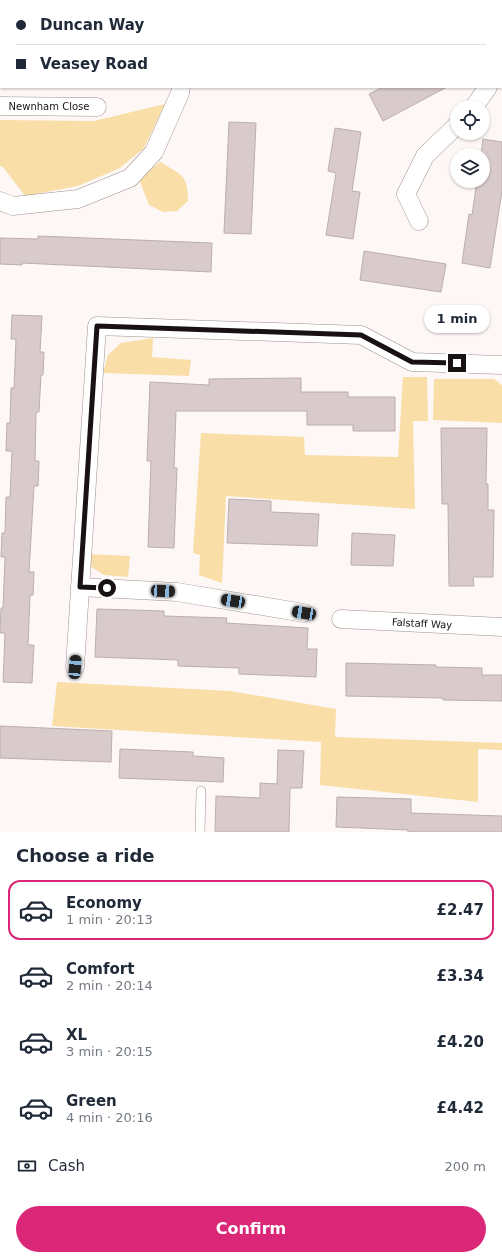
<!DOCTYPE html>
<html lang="en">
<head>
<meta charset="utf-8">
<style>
	body { margin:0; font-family:"DejaVu Sans",sans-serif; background:#f6f6f7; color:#1f2937; height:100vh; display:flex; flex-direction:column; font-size:15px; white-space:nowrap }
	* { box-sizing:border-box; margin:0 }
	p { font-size:13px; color:#747a83 }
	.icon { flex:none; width:22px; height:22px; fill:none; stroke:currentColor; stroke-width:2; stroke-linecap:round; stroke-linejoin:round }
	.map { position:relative; height:832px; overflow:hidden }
	.drawer { display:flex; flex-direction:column; background:#fff; flex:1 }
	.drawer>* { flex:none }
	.hud { position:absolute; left:0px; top:0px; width:502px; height:88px; box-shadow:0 1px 3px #0004; display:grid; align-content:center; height:88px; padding:0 16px; background:#fff }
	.tools { position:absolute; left:450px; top:100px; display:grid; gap:8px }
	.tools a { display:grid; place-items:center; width:40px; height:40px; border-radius:50%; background:#fff; box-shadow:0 1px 3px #0004; font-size:20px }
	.end { position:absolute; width:18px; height:18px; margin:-9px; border:5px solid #181312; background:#fff; box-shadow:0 0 0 2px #fff }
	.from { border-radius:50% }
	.bubble { position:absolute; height:28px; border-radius:14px; background:#fff; box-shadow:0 1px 3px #0004; font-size:13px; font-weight:700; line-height:28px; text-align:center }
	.car { position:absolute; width:12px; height:24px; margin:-12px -6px; border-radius:5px; box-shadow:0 0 3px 1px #0007; background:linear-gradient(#222 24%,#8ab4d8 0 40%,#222 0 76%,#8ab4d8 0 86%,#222 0) }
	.hud b { display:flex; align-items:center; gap:14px; height:38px; font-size:15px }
	.hud b+b { border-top:1px solid #e0e1e3 }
	.hud i { width:10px; height:10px; background:#1f2937 }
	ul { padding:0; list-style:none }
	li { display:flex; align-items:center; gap:12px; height:60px; margin:0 8px 6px; padding:0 8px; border:2px solid transparent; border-radius:12px }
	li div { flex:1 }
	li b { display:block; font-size:15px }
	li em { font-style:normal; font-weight:700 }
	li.selected { border-color:#db2777 }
	li>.icon { width:36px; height:36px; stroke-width:1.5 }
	h2 { padding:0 16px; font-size:18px; line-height:48px }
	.pay { display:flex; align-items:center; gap:10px; height:44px; padding:0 16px; font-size:15px }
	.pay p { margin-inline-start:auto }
	.primary-button { display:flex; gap:8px; margin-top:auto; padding:8px 16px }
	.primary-button a { flex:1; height:46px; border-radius:24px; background:#db2777; color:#fff; font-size:16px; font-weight:700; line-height:46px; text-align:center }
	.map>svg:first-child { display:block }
</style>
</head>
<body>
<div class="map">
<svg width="502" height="832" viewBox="0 0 502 832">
	<rect width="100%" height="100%" fill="#fdf7f5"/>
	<g fill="#f9dea8">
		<polygon points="165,104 144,148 120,168 78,186 25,196 3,167 0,166 0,120 94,121"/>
		<path d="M160,162c21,13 28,12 28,39l-11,10 -14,1 -14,-7 -10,-26z"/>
		<polygon points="153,338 152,357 191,360 189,376 103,373 108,355 121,343"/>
		<polygon points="403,377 427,377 428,421 413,421 415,509 226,496 222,583 199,575 200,555 193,553 201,433 304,437 305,455 398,457"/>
		<polygon points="434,379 494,379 502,385 502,423 433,420"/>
		<polygon points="87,554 130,556 128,577 104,575 90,566"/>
		<polygon points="57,682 230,691 336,709 335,737 502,743 502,750 478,749 478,802 320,785 321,742 52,726"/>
	</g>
	<g fill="#d9cacb" stroke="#bcaeaf">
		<polygon points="383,87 447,87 383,121 369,94"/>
		<polygon points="229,122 256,123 251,234 224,233"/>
		<polygon points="335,128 361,132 352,191 360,192 353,239 326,235 336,173 328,171"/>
		<polygon points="483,139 502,142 502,191 490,268 462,263 469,214 472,215 477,181 483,181 483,155 481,155"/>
		<polygon points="38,236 212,243 211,272 22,263 22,265 0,264 0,238 38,239"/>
		<polygon points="364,251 446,264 441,292 360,280"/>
		<polygon points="12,315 42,316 40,352 44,352 43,375 41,375 39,412 36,412 35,461 39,461 38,486 34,486 29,572 34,572 33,595 30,595 28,645 34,645 32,683 3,682 5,633 0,633 1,608 3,608 5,557 1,557 2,533 5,533 6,497 10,497 12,451 6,451 7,423 10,423 11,388 14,388 16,339 11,339"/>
		<polygon points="301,378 301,392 348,392 348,397 395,397 395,431 353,431 353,425 307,425 307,411 176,411 174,468 177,468 174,548 148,547 151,461 147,461 150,382 209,385 209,379"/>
		<polygon points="441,428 487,428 486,484 488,484 488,510 494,510 493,577 473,577 474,586 449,586 448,504 442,504"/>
		<polygon points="229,499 271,501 271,512 319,514 317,546 227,543"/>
		<polygon points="352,533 395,535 393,566 351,565"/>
		<polygon points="97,609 164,611 164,616 227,618 226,623 308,628 307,649 317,649 316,677 239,674 239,668 178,666 178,660 95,657"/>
		<polygon points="346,663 436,665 436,667 482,668 482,675 502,675 502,701 443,700 443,698 346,696"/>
		<polygon points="0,726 112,731 111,762 0,758"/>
		<polygon points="120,749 193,752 193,756 224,758 223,782 119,778"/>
		<polygon points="278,750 304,751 302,788 290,788 289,832 215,832 216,796 260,798 260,783 277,784"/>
		<polygon points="337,797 411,799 411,813 502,816 502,832 408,832 408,830 336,827"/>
	</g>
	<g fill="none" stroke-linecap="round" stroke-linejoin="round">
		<g stroke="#9e918d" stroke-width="10">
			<polyline id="service" points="200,832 201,791"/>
		</g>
		<g stroke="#9e918d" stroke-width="19">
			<g id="minor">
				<polyline points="189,0 190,1"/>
				<polyline points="217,1 229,0"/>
				<polyline points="501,69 502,68"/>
				<polyline points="0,106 97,107"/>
				<polyline points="474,107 488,87"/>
				<polyline points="0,201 13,206 78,199 130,178 154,152 180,93 181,87"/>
				<polyline points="419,221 406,194 425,156 457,125"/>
				<polyline points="80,587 177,592 304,613"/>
				<polyline points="341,619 502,627"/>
				<polyline points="75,667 97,326 361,335 412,362 502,365"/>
			</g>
		</g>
		<use href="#service" stroke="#fff" stroke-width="9"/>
		<use href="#minor" stroke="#fff" stroke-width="18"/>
	</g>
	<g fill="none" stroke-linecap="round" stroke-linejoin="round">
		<polyline stroke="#181312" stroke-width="5" points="107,588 80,587 97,326 361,335 412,362 457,363"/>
	</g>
	<g text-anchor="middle" stroke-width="3" stroke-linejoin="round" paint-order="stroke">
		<g font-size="10" fill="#181312" stroke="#fff">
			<text x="49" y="110">Newnham Close</text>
			<text transform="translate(422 623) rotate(3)" y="4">Falstaff Way</text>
		</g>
	</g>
</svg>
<div class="tools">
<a><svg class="icon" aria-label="locate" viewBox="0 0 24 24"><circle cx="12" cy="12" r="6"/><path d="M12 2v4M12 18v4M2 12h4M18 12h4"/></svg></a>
<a><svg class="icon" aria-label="layers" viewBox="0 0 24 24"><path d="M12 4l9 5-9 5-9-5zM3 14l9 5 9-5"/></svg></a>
</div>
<i class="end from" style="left:107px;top:588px"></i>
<i class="end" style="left:457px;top:363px"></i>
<div class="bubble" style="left:424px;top:305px;width:66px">1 min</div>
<i class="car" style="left:163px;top:591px;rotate:93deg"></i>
<i class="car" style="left:233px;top:601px;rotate:279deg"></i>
<i class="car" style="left:304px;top:613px;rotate:279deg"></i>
<i class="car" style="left:75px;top:667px;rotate:4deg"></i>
<div class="hud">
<b><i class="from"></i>Duncan Way</b>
<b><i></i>Veasey Road</b>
</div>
</div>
<section class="drawer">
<h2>Choose a ride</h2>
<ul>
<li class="selected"><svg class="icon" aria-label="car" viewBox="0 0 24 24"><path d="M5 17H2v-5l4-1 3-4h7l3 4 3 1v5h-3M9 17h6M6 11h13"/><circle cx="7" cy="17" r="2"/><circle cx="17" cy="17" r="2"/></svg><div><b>Economy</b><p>1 min · 20:13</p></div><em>£2.47</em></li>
<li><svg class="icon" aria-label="car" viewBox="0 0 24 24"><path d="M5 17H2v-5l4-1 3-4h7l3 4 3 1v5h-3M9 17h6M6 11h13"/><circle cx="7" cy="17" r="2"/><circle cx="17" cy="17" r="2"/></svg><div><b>Comfort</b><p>2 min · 20:14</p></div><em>£3.34</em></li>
<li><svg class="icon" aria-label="car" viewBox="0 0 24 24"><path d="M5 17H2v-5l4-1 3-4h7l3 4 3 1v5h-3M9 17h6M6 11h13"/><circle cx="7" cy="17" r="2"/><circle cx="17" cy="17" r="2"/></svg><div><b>XL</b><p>3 min · 20:15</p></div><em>£4.20</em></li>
<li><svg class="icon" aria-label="car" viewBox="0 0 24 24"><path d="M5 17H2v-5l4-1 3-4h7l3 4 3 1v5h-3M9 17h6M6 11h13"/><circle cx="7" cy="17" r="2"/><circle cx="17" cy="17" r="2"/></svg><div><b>Green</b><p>4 min · 20:16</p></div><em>£4.42</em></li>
</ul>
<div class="pay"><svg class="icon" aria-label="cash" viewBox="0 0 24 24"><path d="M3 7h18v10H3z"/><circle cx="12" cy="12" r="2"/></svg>Cash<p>200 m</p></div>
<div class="primary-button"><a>Confirm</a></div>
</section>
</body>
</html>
